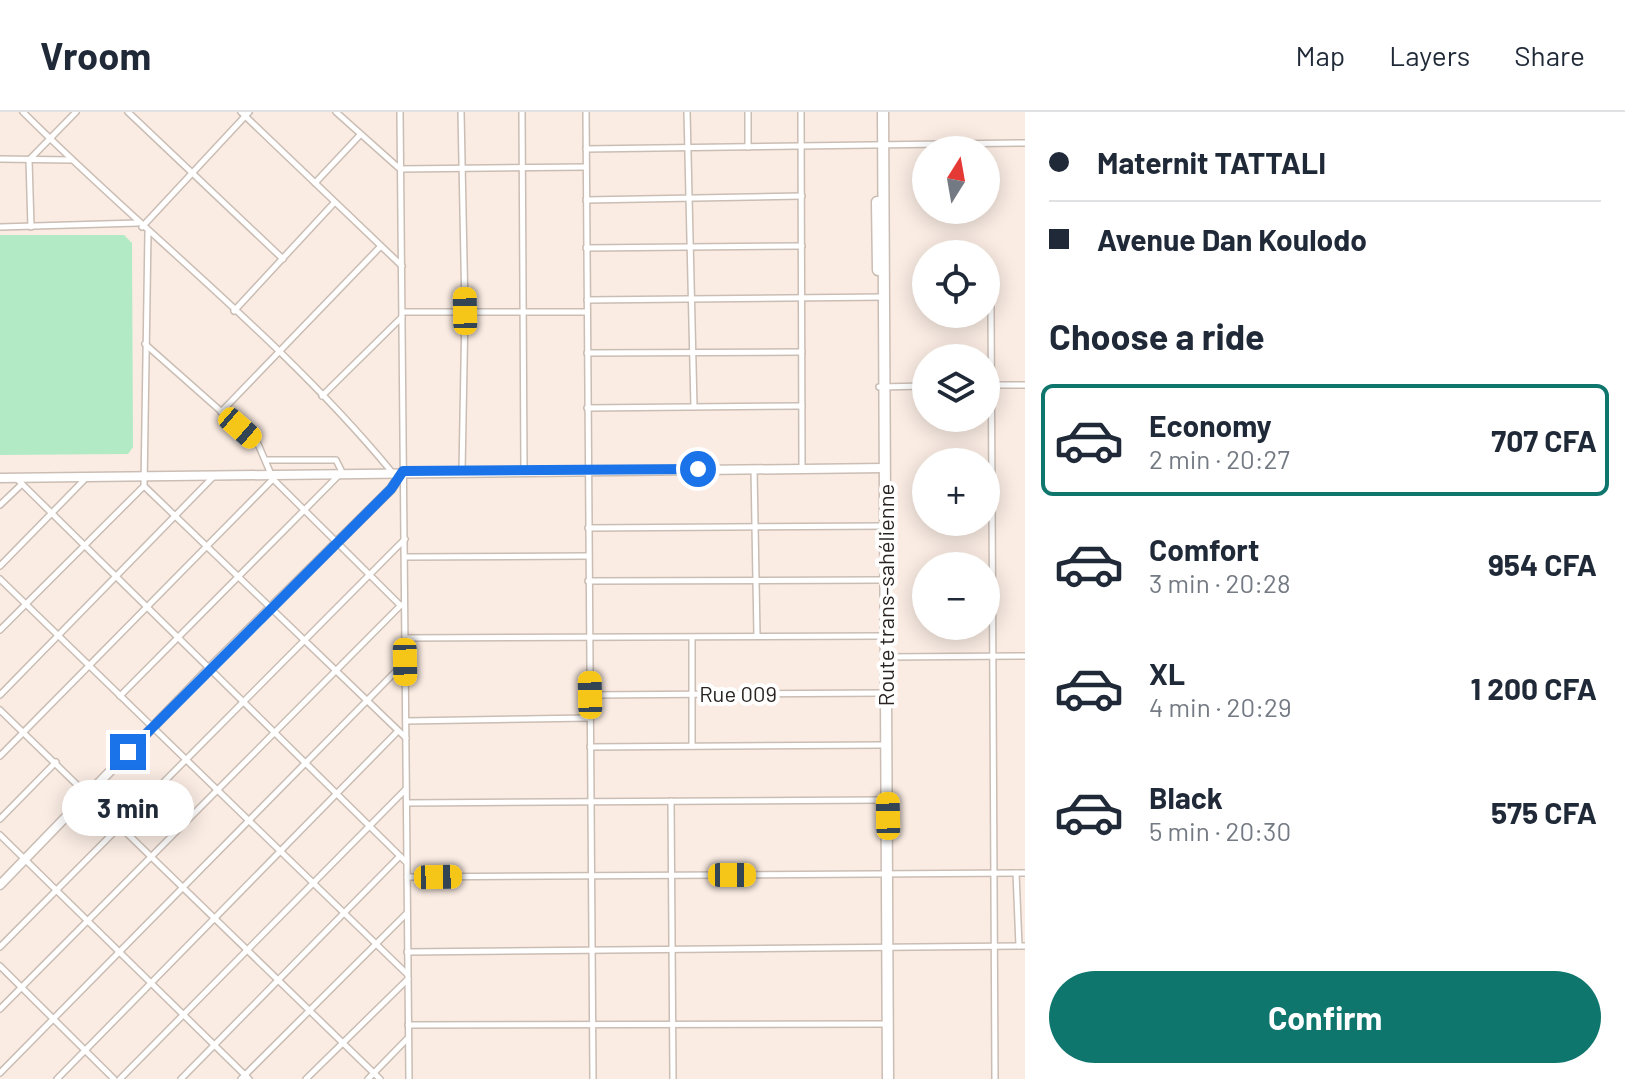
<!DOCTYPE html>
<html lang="en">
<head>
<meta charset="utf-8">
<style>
	body { margin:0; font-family:Barlow,sans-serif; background:#f6f6f7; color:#1f2937; height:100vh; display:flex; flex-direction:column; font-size:30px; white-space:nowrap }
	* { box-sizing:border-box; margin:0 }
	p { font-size:26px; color:#747a83 }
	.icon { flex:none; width:44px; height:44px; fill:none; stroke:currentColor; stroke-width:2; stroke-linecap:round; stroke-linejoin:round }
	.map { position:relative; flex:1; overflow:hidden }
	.panel { display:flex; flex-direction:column; background:#fff; width:600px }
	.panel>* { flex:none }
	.top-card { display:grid; align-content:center; height:176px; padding:0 24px; background:#fff }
	.needle { width:52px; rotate:11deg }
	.fabs { position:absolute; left:912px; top:24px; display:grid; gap:16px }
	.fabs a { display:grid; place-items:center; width:88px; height:88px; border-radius:50%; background:#fff; box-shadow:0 4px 20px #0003; font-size:40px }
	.end { position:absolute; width:36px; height:36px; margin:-18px; border:10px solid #1a73e8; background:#fff; box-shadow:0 0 0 4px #fff }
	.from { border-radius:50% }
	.bubble { position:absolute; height:56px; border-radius:28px; background:#fff; box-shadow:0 4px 20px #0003; font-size:26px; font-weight:700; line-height:56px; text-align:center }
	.car { position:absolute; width:24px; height:48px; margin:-24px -12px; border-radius:10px; box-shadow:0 0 6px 2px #0007; background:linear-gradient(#f5c518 24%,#345 0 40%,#f5c518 0 76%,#345 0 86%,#f5c518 0) }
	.top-card b { display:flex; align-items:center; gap:28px; height:76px; font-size:30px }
	.top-card b+b { border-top:2px solid #e0e1e3 }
	.top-card i { width:20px; height:20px; background:#1f2937 }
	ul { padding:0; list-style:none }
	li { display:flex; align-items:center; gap:24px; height:112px; margin:0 16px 12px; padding:0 8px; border:4px solid transparent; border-radius:12px }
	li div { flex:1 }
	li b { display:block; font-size:30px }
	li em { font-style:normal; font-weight:700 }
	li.selected { border-color:#0f766e }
	li>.icon { width:72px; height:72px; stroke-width:1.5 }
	h2 { padding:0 24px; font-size:36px; line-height:96px }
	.primary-button { display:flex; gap:16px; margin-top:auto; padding:16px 24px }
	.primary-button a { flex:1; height:92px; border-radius:48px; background:#0f766e; color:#fff; font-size:32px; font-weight:700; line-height:92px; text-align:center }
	header { display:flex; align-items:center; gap:48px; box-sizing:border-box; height:112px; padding:0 40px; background:#fff; border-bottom:2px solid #e0e1e3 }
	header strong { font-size:38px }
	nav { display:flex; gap:44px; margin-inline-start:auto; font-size:28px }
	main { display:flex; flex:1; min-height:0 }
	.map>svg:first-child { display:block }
</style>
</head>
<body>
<header>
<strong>Vroom</strong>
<nav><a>Map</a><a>Layers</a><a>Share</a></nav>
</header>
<main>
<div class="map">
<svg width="1025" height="967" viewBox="0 0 1025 967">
	<rect width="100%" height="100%" fill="#faece3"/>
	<polygon fill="#b2eac6" points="0,123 124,123 132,131 133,335 128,342 0,343"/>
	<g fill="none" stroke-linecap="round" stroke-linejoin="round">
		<g stroke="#cabdb4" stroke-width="8">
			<g id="street">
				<path d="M23,0c121,121 259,227 368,359"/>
				<polyline points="128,0 283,147"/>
				<polyline points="241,0 402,154"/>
				<polyline points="336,0 400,57 586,55"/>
				<polyline points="400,0 409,967"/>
				<polyline points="461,0 465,199 462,359"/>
				<polyline points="522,0 524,358"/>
				<polyline points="586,0 593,967"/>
				<polyline points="687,0 694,295"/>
				<polyline points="801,0 802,356"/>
				<polyline points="748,35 748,0"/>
				<polyline points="586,37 1025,31"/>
				<polyline points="0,47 71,48"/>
				<polyline points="315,71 360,23"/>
				<polyline points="586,88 802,84"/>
				<polyline points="0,115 138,111"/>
				<polyline points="31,115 29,48 76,0"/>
				<polyline points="142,115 249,0"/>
				<polyline points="148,120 144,374 406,626"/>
				<polyline points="586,136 802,134"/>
				<polyline points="587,188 885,185"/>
				<polyline points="991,195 995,967"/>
				<polyline points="234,199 334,91"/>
				<polyline points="403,200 586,200"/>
				<polyline points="587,241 802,240"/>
				<polyline points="986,273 1025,273"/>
				<polyline points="879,275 926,274"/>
				<polyline points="322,284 402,205"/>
				<polyline points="587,296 802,294"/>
				<polyline points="221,300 380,135"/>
				<polyline points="754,357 757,524"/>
				<polyline points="17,367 406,750"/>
				<polyline points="273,367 400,493"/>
				<polyline points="0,393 22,372"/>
				<polyline points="588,416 886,414"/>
				<polyline points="405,445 588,444"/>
				<polyline points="0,454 86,366"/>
				<polyline points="0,467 407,862"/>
				<polyline points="588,469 881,468"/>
				<polyline points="0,518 144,374"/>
				<polyline points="405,526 881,524"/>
				<polyline points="692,526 692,634"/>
				<polyline points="887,545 1025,544"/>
				<polyline points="0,583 214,364"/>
				<polyline points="590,583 885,581"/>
				<polyline points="120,584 342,360 336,348 267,348"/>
				<polyline points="0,598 380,967"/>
				<polyline points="406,609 590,606"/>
				<polyline points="590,635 882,633"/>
				<polyline points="0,644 273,367 258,332 145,232"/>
				<polyline points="671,689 673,967"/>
				<polyline points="407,691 882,688"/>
				<polyline points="0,707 56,650"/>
				<polyline points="0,723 249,967"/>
				<polyline points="1016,761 1019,834"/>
				<polyline points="407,765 1025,761"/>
				<polyline points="0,835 405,427"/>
				<polyline points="407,840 1025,834"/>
				<polyline points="0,854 114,967"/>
				<polyline points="0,897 401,493"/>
				<polyline points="408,913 887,912"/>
				<polyline points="0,961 404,551"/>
				<polyline points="57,967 398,619"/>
				<polyline points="120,967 406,677"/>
				<polyline points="181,967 400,744"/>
				<polyline points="241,967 407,801"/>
				<polyline points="306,967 408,867"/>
				<polyline points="368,967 408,926"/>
			</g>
		</g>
		<g stroke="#cabdb4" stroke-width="11">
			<g id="secondary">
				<polyline points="0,366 885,356"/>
				<polyline points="0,773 209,557 391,377 403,359"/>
			</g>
		</g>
		<g stroke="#cabdb4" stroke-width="13">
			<g id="highway">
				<polyline points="883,0 888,967"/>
				<polyline points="877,90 878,158"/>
			</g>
		</g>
		<use href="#street" stroke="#fff" stroke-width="5"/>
		<use href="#secondary" stroke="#fff" stroke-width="8"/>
		<use href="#highway" stroke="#fff" stroke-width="10"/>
	</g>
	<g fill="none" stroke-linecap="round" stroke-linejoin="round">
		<polyline stroke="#1a73e8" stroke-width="10" points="128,640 391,377 403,359 698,357"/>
	</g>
	<g text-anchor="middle" stroke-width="8" stroke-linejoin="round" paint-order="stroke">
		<g font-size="22" fill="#292421" stroke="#fff">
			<text transform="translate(886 483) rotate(-90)" y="8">Route trans-sahélienne</text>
			<text x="738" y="590">Rue 009</text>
		</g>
	</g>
</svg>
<div class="fabs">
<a><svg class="needle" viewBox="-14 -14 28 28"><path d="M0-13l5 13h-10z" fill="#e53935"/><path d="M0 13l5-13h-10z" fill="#747a83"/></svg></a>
<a><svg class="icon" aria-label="locate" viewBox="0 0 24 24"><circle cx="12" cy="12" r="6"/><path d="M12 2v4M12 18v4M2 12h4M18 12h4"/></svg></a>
<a><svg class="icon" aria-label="layers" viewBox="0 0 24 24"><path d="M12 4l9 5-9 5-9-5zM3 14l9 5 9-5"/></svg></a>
<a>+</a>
<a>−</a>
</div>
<i class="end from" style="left:698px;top:357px"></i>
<i class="end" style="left:128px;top:640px"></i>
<div class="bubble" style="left:62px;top:668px;width:132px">3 min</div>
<i class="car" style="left:465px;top:199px;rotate:359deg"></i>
<i class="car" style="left:240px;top:316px;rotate:131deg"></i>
<i class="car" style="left:405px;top:550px;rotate:179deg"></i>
<i class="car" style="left:590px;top:583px;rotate:359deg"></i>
<i class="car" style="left:888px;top:704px;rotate:359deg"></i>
<i class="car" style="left:732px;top:763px;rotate:90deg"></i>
<i class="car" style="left:438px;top:765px;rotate:89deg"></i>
</div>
<section class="panel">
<div class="top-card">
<b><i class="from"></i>Maternit TATTALI</b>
<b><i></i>Avenue Dan Koulodo</b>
</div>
<h2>Choose a ride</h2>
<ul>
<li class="selected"><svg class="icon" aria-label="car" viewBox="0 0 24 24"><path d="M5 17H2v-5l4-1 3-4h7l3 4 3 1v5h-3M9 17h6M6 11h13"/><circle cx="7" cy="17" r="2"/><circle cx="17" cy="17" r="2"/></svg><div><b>Economy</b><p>2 min · 20:27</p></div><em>707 CFA</em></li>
<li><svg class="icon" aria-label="car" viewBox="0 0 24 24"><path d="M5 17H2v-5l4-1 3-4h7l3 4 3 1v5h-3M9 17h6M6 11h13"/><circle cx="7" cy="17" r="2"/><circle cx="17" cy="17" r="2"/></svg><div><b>Comfort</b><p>3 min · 20:28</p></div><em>954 CFA</em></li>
<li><svg class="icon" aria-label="car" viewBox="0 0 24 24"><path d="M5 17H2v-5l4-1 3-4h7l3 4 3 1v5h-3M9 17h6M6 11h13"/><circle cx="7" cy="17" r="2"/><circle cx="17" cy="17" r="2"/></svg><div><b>XL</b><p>4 min · 20:29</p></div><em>1 200 CFA</em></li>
<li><svg class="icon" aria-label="car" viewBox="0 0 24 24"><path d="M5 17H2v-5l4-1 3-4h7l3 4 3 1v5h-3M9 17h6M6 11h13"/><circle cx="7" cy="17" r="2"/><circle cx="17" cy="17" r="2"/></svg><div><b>Black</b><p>5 min · 20:30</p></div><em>575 CFA</em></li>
</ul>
<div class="primary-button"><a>Confirm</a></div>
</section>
</main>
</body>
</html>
